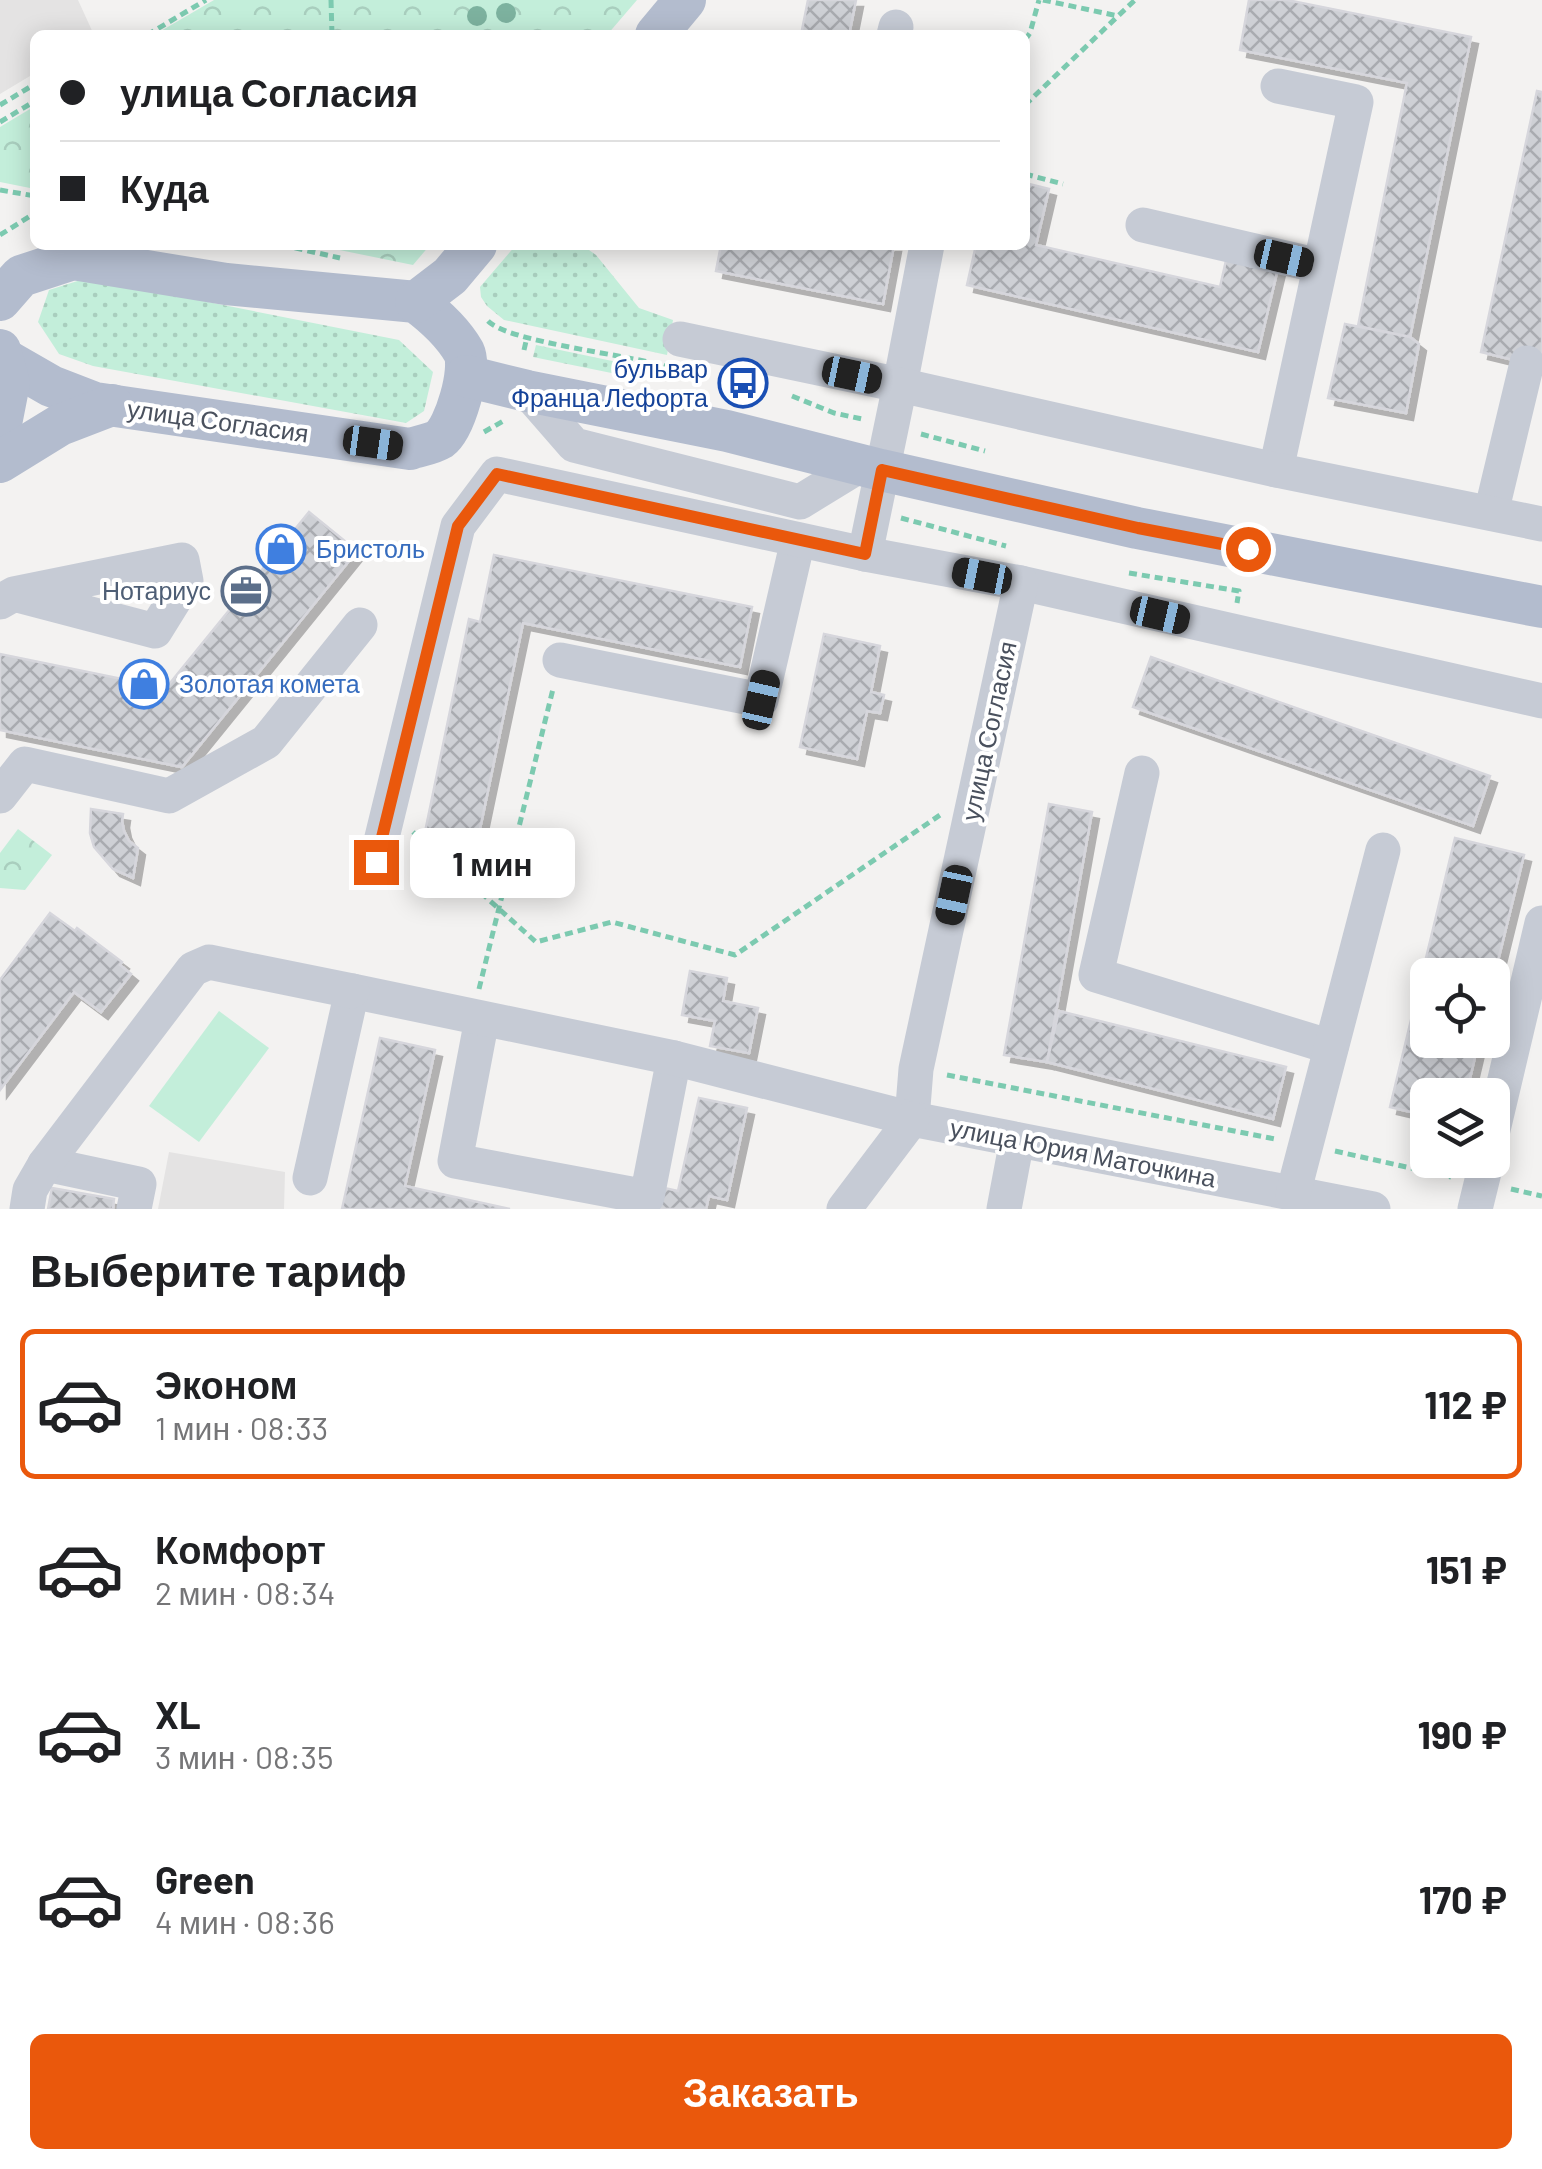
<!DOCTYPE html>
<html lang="ru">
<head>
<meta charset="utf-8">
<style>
	body { margin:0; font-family:Barlow,sans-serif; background:#f6f6f6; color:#202124; height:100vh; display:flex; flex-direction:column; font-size:38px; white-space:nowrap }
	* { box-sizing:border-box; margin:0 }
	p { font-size:32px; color:#757577 }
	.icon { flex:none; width:55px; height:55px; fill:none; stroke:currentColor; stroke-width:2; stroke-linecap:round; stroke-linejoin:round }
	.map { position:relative; height:1209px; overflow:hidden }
	.details { display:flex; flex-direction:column; background:#fff; flex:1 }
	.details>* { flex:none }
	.guide { position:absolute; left:30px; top:30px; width:1000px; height:220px; border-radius:15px; box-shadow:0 5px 25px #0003; display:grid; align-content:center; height:220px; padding:0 30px; background:#fff }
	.controls { position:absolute; left:1410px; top:958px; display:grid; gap:20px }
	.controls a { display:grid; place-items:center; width:100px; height:100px; border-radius:15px; background:#fff; box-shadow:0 5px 25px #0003; font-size:50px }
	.end { position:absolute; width:45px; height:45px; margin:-22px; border:12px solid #ea580c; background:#fff; box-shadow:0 0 0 5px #fff }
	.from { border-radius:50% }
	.bubble { position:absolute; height:70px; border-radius:15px; background:#fff; box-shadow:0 5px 25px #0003; font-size:32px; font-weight:700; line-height:70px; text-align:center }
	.car { position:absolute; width:30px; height:60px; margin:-30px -15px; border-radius:12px; box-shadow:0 0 8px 2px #0007; background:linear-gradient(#222 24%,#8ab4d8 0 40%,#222 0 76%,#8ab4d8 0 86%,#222 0) }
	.guide b { display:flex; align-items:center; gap:35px; height:95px; font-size:38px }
	.guide b+b { border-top:2px solid #e0e0e0 }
	.guide i { width:25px; height:25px; background:#202124 }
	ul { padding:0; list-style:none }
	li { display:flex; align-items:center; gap:30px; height:150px; margin:0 20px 15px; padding:0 10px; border:5px solid transparent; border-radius:15px }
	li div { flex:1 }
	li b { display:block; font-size:38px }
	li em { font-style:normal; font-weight:700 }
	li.on { border-color:#ea580c }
	li>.icon { width:90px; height:90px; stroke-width:1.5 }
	h2 { padding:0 30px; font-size:45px; line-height:120px }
	.primary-button { display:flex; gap:20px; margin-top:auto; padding:20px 30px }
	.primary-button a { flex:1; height:115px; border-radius:15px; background:#ea580c; color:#fff; font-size:40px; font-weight:700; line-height:115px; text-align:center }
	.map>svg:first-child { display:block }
</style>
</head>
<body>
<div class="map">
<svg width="1542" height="1209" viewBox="0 0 1542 1209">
	<defs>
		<pattern id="grass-dots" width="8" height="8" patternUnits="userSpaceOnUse" patternTransform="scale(2.5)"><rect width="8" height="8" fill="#c3eeda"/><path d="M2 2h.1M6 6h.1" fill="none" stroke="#a9cebe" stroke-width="1.8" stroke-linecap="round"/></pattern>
		<pattern id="park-crowns" width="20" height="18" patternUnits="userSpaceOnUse" patternTransform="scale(2.5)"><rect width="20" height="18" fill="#c3eeda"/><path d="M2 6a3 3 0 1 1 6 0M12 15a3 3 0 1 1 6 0" fill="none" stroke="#a9cebe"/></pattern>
		<pattern id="building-cross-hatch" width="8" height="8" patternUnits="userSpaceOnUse" patternTransform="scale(2.5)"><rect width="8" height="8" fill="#ced0d5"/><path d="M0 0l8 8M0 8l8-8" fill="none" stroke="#a9abb0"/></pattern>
		<filter id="shadow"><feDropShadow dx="7" dy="7" stdDeviation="0" flood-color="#0004"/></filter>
	</defs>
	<rect width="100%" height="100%" fill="#f3f2f1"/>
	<g fill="#e4e3e3">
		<polygon points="0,0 78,0 94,35 35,35 35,73 0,94"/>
		<polygon points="169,1152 285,1172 284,1209 158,1209"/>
	</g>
	<g fill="url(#grass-dots)">
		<polygon points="516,245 582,245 596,255 639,308 673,320 667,355 504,320 487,306 481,297 480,287"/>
		<polygon points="87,278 399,340 433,372 424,411 406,423 93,366 59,354 38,322 49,290"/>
		<polygon points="536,345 679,375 678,378 636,378 533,357"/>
	</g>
	<g fill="url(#park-crowns)">
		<polygon points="214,0 637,0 607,35 154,35"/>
		<polygon points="35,106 35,189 0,182 0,127"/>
		<polygon points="315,245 430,245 413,265"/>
		<polygon points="18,829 52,855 25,890 0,888 0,853"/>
	</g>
	<polygon fill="#c3eeda" points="219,1011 269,1048 199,1142 149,1106"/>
	<g fill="url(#building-cross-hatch)" stroke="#d6d6dc" stroke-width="2.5" filter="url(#shadow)">
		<polygon points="808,0 856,0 849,35 801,35"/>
		<polygon points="1249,0 1287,0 1471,37 1410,337 1358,326 1407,83 1240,50"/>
		<polygon points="1537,91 1542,92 1542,367 1481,352"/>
		<polygon points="1025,183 1049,189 1036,245 1220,287 1227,256 1278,268 1258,352 967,285 976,245 1025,245"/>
		<polygon points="721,245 833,245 853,249 854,245 894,245 883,304 716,271"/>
		<polygon points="1345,324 1410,337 1419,344 1406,413 1328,398"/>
		<polygon points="309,512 357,551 182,767 0,730 0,654 166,688"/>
		<polygon points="494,555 752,607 740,667 523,623 477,843 425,832 469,619 480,622"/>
		<polygon points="824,634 880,646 871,692 884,695 880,713 867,711 857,759 800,747"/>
		<polygon points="1151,657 1490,776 1473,826 1133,707"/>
		<polygon points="1049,804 1092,812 1047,1062 1004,1055"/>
		<polygon points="91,809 123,814 122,821 124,831 129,841 138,848 133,878 113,869 94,847 90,833"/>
		<polygon points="1455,838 1524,855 1492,985 1492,975 1428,975 1428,1040 1479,1040 1466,1095 1428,1095 1428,1116 1390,1107"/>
		<polygon points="50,913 75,931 77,928 122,962 120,965 131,974 101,1012 74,992 0,1090 0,980"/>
		<polygon points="690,971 727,978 723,1001 758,1008 749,1053 710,1046 715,1021 682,1015"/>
		<polygon points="1059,1011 1286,1067 1273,1119 1047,1062"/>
		<polygon points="380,1038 435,1050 405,1186 510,1209 342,1209"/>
		<polygon points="699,1098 747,1108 727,1200 709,1196 706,1209 650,1209 655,1186 678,1191"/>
		<polygon points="52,1188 114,1199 113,1209 48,1209"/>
	</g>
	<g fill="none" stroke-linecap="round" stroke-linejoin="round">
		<g stroke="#7ccab0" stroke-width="5" stroke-dasharray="8 5" stroke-linecap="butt">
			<polyline points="331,0 332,35"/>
			<polyline points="1043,0 1118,16 1135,0"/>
			<polyline points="147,35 206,0"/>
			<polyline points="1025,40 1030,33 1039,0"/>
			<polyline points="0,105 35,84"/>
			<polyline points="1025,105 1118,16"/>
			<polyline points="0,122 35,101"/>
			<polyline points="1025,174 1063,184"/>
			<polyline points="0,190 35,196"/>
			<polyline points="0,235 35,213"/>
			<polyline points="282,245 340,258"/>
			<path d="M488,321c20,21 141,34 177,45"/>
			<polyline points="524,350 527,337"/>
			<polyline points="792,396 834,413 862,419"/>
			<polyline points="484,432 505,420"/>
			<polyline points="921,434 985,451"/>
			<polyline points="901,518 1006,546"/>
			<polyline points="1129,573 1239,591 1237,603"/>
			<polyline points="413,832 536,942 612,922 735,955 940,815"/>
			<polyline points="479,989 553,689"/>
			<polyline points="947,1075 1275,1139"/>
			<polyline points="1335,1151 1451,1177"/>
			<polyline points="1511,1189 1542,1196"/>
		</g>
		<g stroke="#c6cbd5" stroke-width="35">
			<polyline points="894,35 896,27"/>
			<polyline points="1143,225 1320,266"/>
			<polyline points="680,339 900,385 927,245"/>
			<polyline points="527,391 574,445 800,502 862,464"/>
			<polyline points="1276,470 1356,102 1278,86"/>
			<polyline points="1491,513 1527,363"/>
			<polyline points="865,554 900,385 1276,470 1542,524"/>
			<polyline points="0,602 14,594 182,560 186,581 155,631 14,594"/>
			<polyline points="560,660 761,700 798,540"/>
			<polyline points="1142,773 1096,975 1331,1047"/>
			<polyline points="0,796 25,764 169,796 266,742 360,625"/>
			<polyline points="376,862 458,526 497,474 865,554 1021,583 1542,701"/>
			<polyline points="482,1019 455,1161 647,1197 674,1058"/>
			<polyline points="912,1119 916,1069 1021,583"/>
			<polyline points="1492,1134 1542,923"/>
			<polyline points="45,1164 139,1184 134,1209"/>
			<polyline points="310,1178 352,991 674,1058 912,1119 1373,1209"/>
			<polyline points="1293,1194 1383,850"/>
			<polyline points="27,1209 30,1190 45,1164 193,969 209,962 352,991"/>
			<polyline points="844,1209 912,1119"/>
			<polyline points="1004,1209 1017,1140"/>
			<polyline points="1475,1209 1487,1160"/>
		</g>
		<g stroke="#b3bcce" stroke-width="42">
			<polyline points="656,35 685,0"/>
			<path d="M0,300l21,-24 52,-17 153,25 190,18c19,14 36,29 48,50 8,17 -9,76 -24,87 -8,5 -21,7 -30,10l-315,-46 -44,-17 -47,-27"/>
			<polyline points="416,302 450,276 476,245"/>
			<polyline points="0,350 9,383 0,429"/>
			<polyline points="466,376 527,391 727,431 881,470 1137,528 1542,607"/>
			<polyline points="0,462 60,425 112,405"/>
		</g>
	</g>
	<g fill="#7db29f">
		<circle cx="506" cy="13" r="10"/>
		<circle cx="477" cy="16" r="10"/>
	</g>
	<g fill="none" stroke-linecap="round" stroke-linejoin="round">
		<polyline stroke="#ea580c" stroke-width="12" points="376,862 458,526 497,474 865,554 882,470 1138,528 1248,549"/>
	</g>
	<defs>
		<g id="bus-ring" transform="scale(2.5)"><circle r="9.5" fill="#fff" stroke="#1a4fb4" stroke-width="1.5"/><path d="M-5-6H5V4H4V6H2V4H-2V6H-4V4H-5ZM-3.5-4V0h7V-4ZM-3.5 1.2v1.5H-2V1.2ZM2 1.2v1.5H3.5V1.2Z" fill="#1a4fb4"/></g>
		<g id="shop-ring" transform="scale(2.5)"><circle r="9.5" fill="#fff" stroke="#3f7fe0" stroke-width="1.5"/><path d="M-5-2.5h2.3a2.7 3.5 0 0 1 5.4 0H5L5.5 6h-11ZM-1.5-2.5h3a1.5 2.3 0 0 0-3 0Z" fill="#3f7fe0"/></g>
		<g id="office-ring" transform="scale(2.5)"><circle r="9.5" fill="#fff" stroke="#5c6f8a" stroke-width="1.5"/><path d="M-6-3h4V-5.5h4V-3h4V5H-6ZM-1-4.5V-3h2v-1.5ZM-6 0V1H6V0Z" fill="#5c6f8a"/></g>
	</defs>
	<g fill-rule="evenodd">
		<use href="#bus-ring" x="743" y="383"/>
		<use href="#shop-ring" x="281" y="549"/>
		<use href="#office-ring" x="246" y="591"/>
		<use href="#shop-ring" x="144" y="684"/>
	</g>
	<g text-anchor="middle" stroke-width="8" stroke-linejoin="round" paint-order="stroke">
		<g font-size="25" fill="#164399" stroke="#fff" text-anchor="end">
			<text x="708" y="378">бульвар<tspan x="708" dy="29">Франца Лефорта</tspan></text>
		</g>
		<g font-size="25" fill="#4a515e" stroke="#fff">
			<text transform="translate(218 421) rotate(8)" y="9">улица Согласия</text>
			<text transform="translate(989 731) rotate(-78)" y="9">улица Согласия</text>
			<text transform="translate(1083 1153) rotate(11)" y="9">улица Юрия Маточкина</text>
		</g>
		<g font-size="25" fill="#366cbe" stroke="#fff" text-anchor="start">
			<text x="316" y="558">Бристоль</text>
			<text x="179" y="693">Золотая комета</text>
		</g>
		<g font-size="25" fill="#4e5e75" stroke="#fff" text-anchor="end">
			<text x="211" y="600">Нотариус</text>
		</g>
	</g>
</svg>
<div class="controls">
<a><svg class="icon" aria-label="locate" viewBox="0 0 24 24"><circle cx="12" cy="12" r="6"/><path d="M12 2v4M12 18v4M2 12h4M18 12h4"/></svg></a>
<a><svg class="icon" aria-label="layers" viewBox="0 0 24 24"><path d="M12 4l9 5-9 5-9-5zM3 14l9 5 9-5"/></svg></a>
</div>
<i class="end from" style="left:1248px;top:549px"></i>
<i class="end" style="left:376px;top:862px"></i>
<div class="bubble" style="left:410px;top:828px;width:165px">1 мин</div>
<i class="car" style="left:1284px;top:258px;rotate:103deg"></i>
<i class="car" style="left:852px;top:375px;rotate:102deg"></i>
<i class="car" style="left:373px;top:443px;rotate:98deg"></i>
<i class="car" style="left:982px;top:576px;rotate:281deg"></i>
<i class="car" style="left:1160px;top:615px;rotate:103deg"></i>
<i class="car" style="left:761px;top:700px;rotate:13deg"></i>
<i class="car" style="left:954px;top:895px;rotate:192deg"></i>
<div class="guide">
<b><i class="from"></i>улица Согласия</b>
<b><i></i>Куда</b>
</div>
</div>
<section class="details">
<h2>Выберите тариф</h2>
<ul>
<li class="on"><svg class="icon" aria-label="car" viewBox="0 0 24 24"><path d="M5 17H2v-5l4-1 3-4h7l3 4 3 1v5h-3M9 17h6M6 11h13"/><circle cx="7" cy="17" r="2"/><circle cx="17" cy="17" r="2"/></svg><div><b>Эконом</b><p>1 мин · 08:33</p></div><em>112 ₽</em></li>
<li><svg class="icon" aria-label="car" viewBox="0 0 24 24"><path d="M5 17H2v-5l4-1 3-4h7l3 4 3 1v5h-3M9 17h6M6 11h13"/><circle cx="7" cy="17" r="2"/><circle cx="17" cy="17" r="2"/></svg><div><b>Комфорт</b><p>2 мин · 08:34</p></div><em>151 ₽</em></li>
<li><svg class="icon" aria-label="car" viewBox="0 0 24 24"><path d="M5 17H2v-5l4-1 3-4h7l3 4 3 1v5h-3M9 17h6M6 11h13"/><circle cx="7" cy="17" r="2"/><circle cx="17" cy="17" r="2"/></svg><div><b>XL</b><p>3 мин · 08:35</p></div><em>190 ₽</em></li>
<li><svg class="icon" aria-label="car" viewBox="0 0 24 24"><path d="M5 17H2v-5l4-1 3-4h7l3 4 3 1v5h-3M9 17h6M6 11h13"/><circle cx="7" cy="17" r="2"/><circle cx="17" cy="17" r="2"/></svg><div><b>Green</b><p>4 мин · 08:36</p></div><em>170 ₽</em></li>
</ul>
<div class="primary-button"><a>Заказать</a></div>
</section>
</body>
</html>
